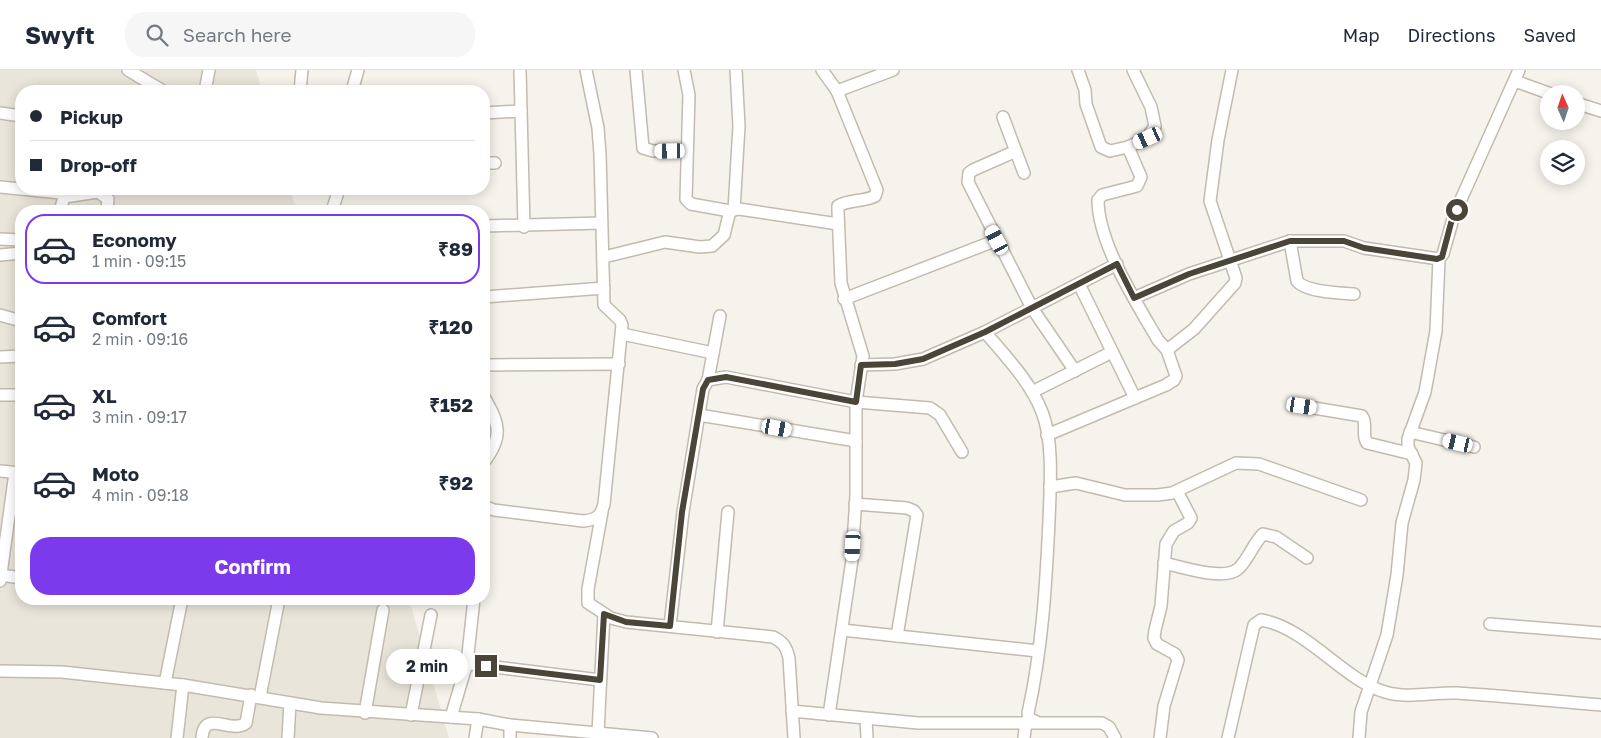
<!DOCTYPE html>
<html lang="en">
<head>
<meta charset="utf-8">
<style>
	body { margin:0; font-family:"Golos Text",sans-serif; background:#f6f6f7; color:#1f2937; height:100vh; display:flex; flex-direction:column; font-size:19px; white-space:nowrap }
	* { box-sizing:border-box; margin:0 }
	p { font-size:16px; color:#747a83 }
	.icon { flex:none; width:28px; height:28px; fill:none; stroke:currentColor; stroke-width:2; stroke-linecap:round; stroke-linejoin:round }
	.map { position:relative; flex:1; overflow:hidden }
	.panel { position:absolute; left:15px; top:135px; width:475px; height:400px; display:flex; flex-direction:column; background:#fff; border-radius:20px; box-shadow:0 2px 12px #0003 }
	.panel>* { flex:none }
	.hud { position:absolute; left:15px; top:15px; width:475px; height:110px; border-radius:20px; box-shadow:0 2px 12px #0003; display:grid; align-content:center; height:110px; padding:0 15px; background:#fff }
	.needle { width:32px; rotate:357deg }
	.buttons { position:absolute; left:1540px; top:15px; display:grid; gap:10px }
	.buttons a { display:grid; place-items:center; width:45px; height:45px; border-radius:50%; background:#fff; box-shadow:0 2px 12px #0003; font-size:25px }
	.end { position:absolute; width:22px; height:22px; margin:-11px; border:6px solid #4b4439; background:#fff; box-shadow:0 0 0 2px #fff }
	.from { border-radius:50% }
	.bubble { position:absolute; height:35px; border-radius:18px; background:#fff; box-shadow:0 2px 12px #0003; font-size:16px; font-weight:700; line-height:35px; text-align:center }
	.car { position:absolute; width:15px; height:30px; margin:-15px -8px; border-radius:6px; box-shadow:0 0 4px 1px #0007; background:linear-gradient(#fff 24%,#345 0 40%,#fff 0 76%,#345 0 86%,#fff 0) }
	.hud b { display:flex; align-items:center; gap:18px; height:48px; font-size:19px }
	.hud b+b { border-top:1px solid #e0e1e3 }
	.hud i { width:12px; height:12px; background:#1f2937 }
	ul { padding:9px 0 0; list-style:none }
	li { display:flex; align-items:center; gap:15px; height:70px; margin:0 10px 8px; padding:0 5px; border:2px solid transparent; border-radius:20px }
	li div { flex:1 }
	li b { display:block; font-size:19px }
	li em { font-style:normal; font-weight:700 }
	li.on { border-color:#7c3aed }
	li>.icon { width:45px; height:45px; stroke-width:1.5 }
	.action { display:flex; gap:10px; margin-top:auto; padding:10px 15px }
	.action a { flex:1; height:58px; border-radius:20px; background:#7c3aed; color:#fff; font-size:20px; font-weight:700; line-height:58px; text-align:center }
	header { display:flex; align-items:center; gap:30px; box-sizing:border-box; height:70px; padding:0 25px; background:#fff; border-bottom:1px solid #e0e1e3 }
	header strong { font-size:24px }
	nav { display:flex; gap:28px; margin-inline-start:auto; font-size:18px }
	.search { width:350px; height:45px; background:#f6f6f7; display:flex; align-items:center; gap:12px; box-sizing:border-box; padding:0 18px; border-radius:20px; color:#747a83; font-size:19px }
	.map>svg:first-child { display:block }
</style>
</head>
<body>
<header>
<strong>Swyft</strong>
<div class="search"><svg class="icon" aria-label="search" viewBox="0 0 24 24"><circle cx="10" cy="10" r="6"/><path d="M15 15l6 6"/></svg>Search here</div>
<nav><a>Map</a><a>Directions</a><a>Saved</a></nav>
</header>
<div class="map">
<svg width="1601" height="668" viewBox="0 0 1601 668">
	<rect width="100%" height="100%" fill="#f6f3ec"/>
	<polygon fill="#eae5da" points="0,0 256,0 262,21 21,21 21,119 290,119 297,141 21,141 21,529 409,529 449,668 0,668"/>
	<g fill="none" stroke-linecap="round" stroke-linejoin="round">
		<g stroke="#c2bbae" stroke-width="14">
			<g id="street">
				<polyline points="128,0 163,21"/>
				<polyline points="520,0 524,157"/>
				<polyline points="636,0 643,78 653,81 687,80"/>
				<polyline points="684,0 689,25 686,129 691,134 730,141"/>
				<path d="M822,0l15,21 40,99 -2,6c-11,6 -26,3 -37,10v5l3,72 22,73 -7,46v94l-4,64 -23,155"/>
				<polyline points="1078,0 1085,20 1086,34 1101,77 1110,81 1128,77"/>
				<polyline points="1515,11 1551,24"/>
				<polyline points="205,21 209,0"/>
				<polyline points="300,21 302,0"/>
				<polyline points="352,21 358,0"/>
				<polyline points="837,21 893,0"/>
				<polyline points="1576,33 1601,41"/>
				<polyline points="0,43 21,46"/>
				<polyline points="484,43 521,41"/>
				<polyline points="1003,47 1024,103"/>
				<polyline points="1016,81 973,100 969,103 968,112 1032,238 1075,301"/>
				<polyline points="484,93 495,93"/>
				<polyline points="0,117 61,123 64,127 60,141"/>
				<polyline points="94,119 108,129 107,141"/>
				<polyline points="64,127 98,122"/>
				<polyline points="734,140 739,56 736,0"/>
				<polyline points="332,141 339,119"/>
				<polyline points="484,156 601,153"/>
				<polyline points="0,169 21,170"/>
				<path d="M1290,171l7,40c8,11 43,12 57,13"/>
				<polyline points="0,185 21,183"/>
				<polyline points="604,187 665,172 700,177 712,176 724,165 730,141 739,139 838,154"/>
				<polyline points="1079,214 1135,328"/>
				<polyline points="484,227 604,218"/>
				<polyline points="1134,228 1189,204 1290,171 1344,171 1364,178 1439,189 1443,184 1454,145 1519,0"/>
				<polyline points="844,229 997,170"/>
				<polyline points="0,245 21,251"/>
				<path d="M985,262c21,25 45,49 57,80 12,30 8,77 7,109 -3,64 -7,130 -21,192l1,6 6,2"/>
				<polyline points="622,264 713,283"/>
				<polyline points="1167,280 1194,259 1235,213 1236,208 1210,131 1218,70 1232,0"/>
				<polyline points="0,287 21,286"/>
				<polyline points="484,295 619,294"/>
				<polyline points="861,295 895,294 923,289 985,262 1117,194"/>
				<polyline points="708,310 720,246"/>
				<polyline points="1032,322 1112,282"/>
				<polyline points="0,325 21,325"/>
				<path d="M484,327c15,26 20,39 0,65"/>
				<path d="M1302,336l60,10c6,8 -1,18 5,27l45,11"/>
				<polyline points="699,345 856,371"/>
				<polyline points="1410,362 1474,377"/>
				<path d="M1047,365l119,-50 8,-5 2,-4 -9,-26 -9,-10c-22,-38 -60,-97 -60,-140l4,-5 35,-9 4,-9 -13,-30 19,-9 8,-12 -4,-19 -18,-37"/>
				<polyline points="0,401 21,403"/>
				<polyline points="1050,417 1076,413 1125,425 1158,425 1172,423 1236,393 1259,394 1361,430"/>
				<polyline points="855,434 907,438 914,441 917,445 897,566"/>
				<path d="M484,436l10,4 89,11c12,-1 18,-4 21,-17l18,-179 -2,-5 -16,-15 -4,-151 -2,-26 -12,-58"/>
				<path d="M602,442l-14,77v14l23,15 15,4 147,15c10,5 13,9 16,21l5,80"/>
				<path d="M1164,493c17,4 60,18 74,6 10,-9 15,-25 25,-35l13,3 31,21"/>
				<polyline points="1,505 21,508"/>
				<polyline points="0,511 15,403"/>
				<polyline points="1490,554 1601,563"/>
				<polyline points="670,556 683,442 703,319 708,310 726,307 856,332 930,338 940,345 962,382"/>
				<polyline points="842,560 1038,581"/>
				<polyline points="717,562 728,442"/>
				<polyline points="422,588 600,610"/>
				<polyline points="0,601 62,602 183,615"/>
				<polyline points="165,613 182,529"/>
				<polyline points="260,627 279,529"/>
				<polyline points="792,641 918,653 1102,653 1109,657 1115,668"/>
				<polyline points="365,643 383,540"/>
				<polyline points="411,645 431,545"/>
				<polyline points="451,647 467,593 474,529"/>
				<polyline points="866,649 867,668"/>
				<polyline points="598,663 604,544"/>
				<polyline points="177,668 183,615 321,638 478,649 510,655 652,668"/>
				<path d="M202,668c2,-30 29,-3 44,-15l5,-28"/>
				<polyline points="288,668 290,633"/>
				<polyline points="475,668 478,649"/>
				<polyline points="510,668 510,655"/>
				<polyline points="1024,668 1026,651"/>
				<polyline points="1160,668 1164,636 1178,590 1175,584 1157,574 1154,568 1155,560 1161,536 1166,474 1174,461 1188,453 1191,448 1177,421"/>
				<path d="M1228,668l26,-113 7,-5c47,8 82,60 124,72 23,7 48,0 72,1 48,3 96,8 144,12"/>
				<polyline points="1359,668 1361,642 1387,565 1397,505 1402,453 1414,410 1416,393 1408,377 1408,369 1425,322 1436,261 1439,189"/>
			</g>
		</g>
		<use href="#street" stroke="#fff" stroke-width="11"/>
	</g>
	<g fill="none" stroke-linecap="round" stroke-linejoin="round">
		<polyline stroke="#4b4439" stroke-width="6" points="486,596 600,610 604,544 626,552 670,556 682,442 703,319 708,310 726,307 856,332 861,295 895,294 923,289 985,262 1117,194 1134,228 1189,204 1290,171 1344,171 1364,178 1437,189 1442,187 1451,153 1457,140"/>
	</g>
</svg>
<div class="buttons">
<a><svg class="needle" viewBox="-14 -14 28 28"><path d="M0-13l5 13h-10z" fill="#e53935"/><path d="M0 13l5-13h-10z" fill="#747a83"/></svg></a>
<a><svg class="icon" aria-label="layers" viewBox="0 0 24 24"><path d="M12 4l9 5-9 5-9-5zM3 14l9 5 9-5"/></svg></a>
</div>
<i class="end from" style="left:1457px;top:140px"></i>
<i class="end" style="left:486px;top:596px"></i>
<div class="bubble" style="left:386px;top:579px;width:82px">2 min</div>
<i class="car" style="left:1148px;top:68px;rotate:246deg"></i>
<i class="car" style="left:670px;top:81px;rotate:269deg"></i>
<i class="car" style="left:997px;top:170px;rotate:332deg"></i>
<i class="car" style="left:1302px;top:336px;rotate:99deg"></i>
<i class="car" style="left:777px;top:358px;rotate:100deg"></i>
<i class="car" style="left:1458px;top:373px;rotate:283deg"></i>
<i class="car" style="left:853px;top:476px;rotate:183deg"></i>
<div class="hud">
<b><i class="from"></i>Pickup</b>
<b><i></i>Drop-off</b>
</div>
<section class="panel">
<ul>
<li class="on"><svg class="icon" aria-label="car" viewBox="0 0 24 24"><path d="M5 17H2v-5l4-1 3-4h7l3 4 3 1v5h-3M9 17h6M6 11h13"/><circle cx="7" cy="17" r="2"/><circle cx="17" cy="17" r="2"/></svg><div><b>Economy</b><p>1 min · 09:15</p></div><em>₹89</em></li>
<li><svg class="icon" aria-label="car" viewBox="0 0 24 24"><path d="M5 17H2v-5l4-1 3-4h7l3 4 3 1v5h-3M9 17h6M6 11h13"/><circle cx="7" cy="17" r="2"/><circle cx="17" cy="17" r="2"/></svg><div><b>Comfort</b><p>2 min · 09:16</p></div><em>₹120</em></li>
<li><svg class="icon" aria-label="car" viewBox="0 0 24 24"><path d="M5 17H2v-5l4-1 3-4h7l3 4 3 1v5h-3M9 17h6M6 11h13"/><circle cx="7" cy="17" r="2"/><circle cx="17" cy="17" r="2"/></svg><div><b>XL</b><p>3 min · 09:17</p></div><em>₹152</em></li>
<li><svg class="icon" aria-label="car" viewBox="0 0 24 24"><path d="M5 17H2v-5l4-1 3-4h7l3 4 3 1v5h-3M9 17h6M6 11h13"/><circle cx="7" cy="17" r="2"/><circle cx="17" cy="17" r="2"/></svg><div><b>Moto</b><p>4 min · 09:18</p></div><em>₹92</em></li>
</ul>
<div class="action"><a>Confirm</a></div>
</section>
</div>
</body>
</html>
